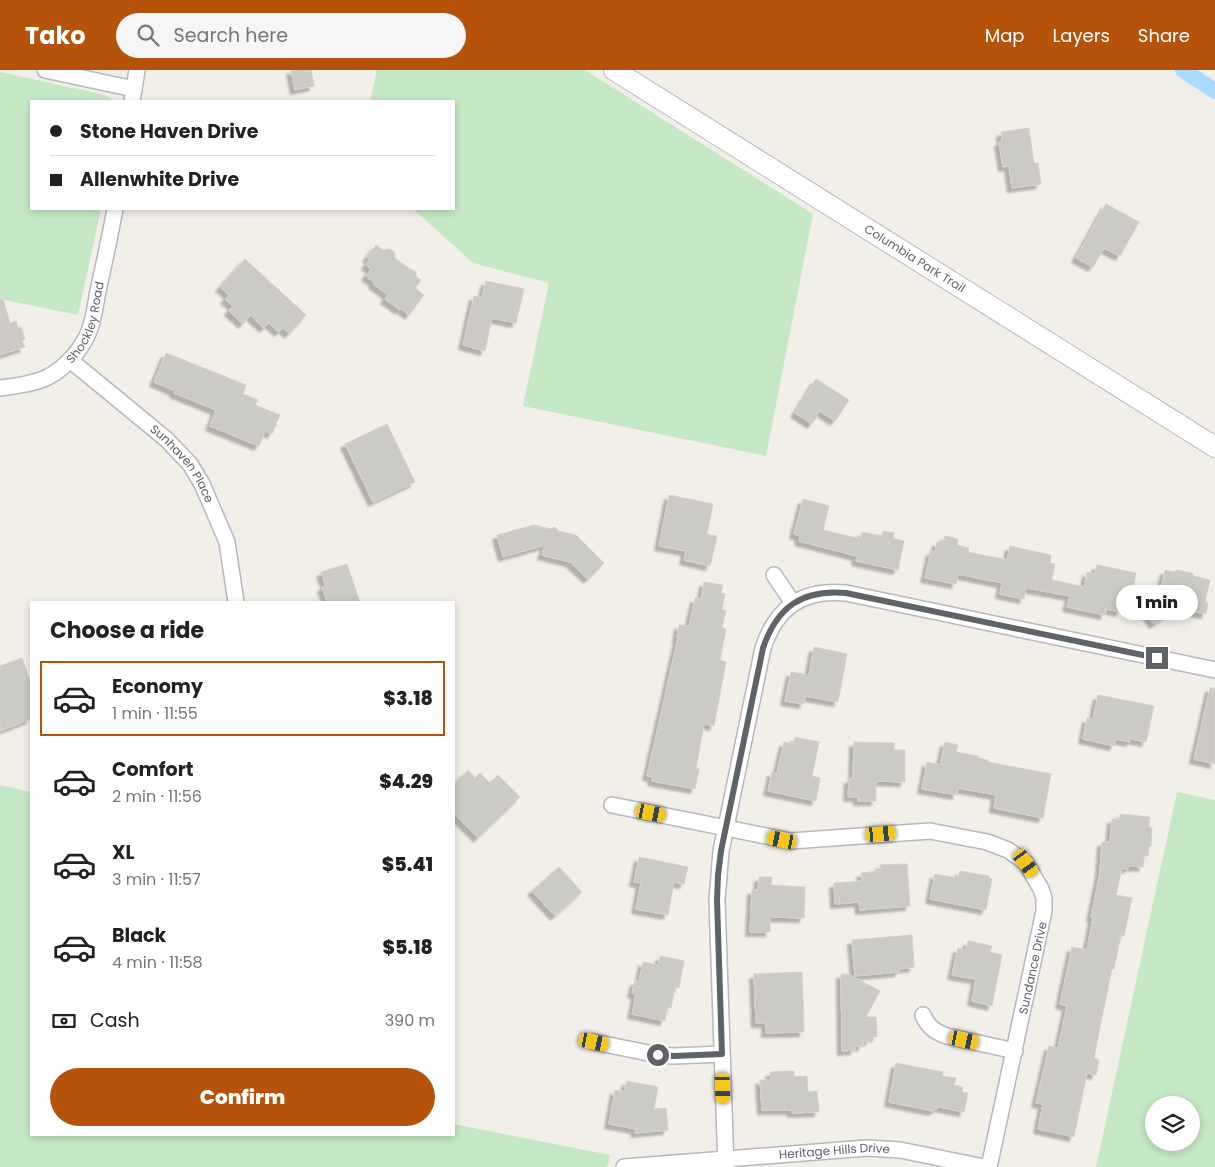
<!DOCTYPE html>
<html lang="en">
<head>
<meta charset="utf-8">
<style>
	body { margin:0; font-family:Poppins,sans-serif; background:#f6f6f6; color:#222; height:100vh; display:flex; flex-direction:column; font-size:19px; white-space:nowrap }
	* { box-sizing:border-box; margin:0 }
	p { font-size:16px; color:#767676 }
	.icon { flex:none; width:28px; height:28px; fill:none; stroke:currentColor; stroke-width:2; stroke-linecap:round; stroke-linejoin:round }
	.map { position:relative; flex:1; overflow:hidden }
	.details { position:absolute; left:30px; top:531px; width:425px; height:535px; display:flex; flex-direction:column; background:#fff; border-radius:0px; box-shadow:0 2px 8px #0003 }
	.details>* { flex:none }
	.banner { position:absolute; left:30px; top:30px; width:425px; height:110px; border-radius:0px; box-shadow:0 2px 8px #0003; display:grid; align-content:center; height:110px; padding:0 20px; background:#fff }
	.buttons { position:absolute; left:1145px; top:1026px; display:grid; gap:10px }
	.buttons a { display:grid; place-items:center; width:55px; height:55px; border-radius:50%; background:#fff; box-shadow:0 2px 8px #0003; font-size:25px }
	.end { position:absolute; width:22px; height:22px; margin:-11px; border:6px solid #5f6368; background:#fff; box-shadow:0 0 0 2px #fff }
	.from { border-radius:50% }
	.bubble { position:absolute; height:35px; border-radius:18px; background:#fff; box-shadow:0 2px 8px #0003; font-size:16px; font-weight:800; line-height:35px; text-align:center }
	.car { position:absolute; width:15px; height:30px; margin:-15px -8px; border-radius:6px; box-shadow:0 0 4px 1px #0007; background:linear-gradient(#f5c518 24%,#345 0 40%,#f5c518 0 76%,#345 0 86%,#f5c518 0) }
	.banner b { display:flex; align-items:center; gap:18px; height:48px; font-size:19px }
	.banner b+b { border-top:1px solid #e0e0e0 }
	.banner i { width:12px; height:12px; background:#222 }
	ul { padding:0; list-style:none }
	li { display:flex; align-items:center; gap:15px; height:75px; margin:0 10px 8px; padding:0 10px; border:2px solid transparent; border-radius:0px }
	li div { flex:1 }
	li b { display:block; font-size:19px }
	li em { font-style:normal; font-weight:800 }
	li.active { border-color:#b45309 }
	li>.icon { width:45px; height:45px; stroke-width:1.5 }
	h2 { padding:0 20px; font-size:22px; line-height:60px }
	.pay { display:flex; align-items:center; gap:12px; height:55px; padding:0 20px; font-size:19px }
	.pay p { margin-inline-start:auto }
	.button { display:flex; gap:10px; margin-top:auto; padding:10px 20px }
	.button a { flex:1; height:58px; border-radius:30px; background:#b45309; color:#fff; font-size:20px; font-weight:800; line-height:58px; text-align:center }
	header { display:flex; align-items:center; gap:30px; box-sizing:border-box; height:70px; padding:0 25px; background:#b45309; color:#fff }
	header strong { font-size:24px }
	nav { display:flex; gap:28px; margin-inline-start:auto; font-size:18px }
	.search { width:350px; height:45px; background:#f6f6f6; display:flex; align-items:center; gap:12px; box-sizing:border-box; padding:0 18px; border-radius:28px; color:#767676; font-size:19px }
	.map>svg:first-child { display:block }
</style>
</head>
<body>
<header>
<strong>Tako</strong>
<div class="search"><svg class="icon" aria-label="search" viewBox="0 0 24 24"><circle cx="10" cy="10" r="6"/><path d="M15 15l6 6"/></svg>Search here</div>
<nav><a>Map</a><a>Layers</a><a>Share</a></nav>
</header>
<div class="map">
<svg width="1215" height="1097" viewBox="0 0 1215 1097">
	<defs>
		<filter id="shadow"><feDropShadow dx="-4.5" dy="4.5" stdDeviation="1" flood-color="#0004"/></filter>
	</defs>
	<rect width="100%" height="100%" fill="#f1efe8"/>
	<g fill="#c5e8c5" fill-rule="evenodd">
		<polygon points="377,0 585,0 813,144 766,386 523,336 549,213 473,193 413,139 454,139 454,31 370,31"/>
		<polygon points="0,2 101,24 109,27 112,31 31,31 31,139 101,139 78,245 0,229"/>
		<polygon points="0,715 31,722 31,1065 454,1065 454,1054 610,1085 607,1097 0,1097"/>
		<path d="M1177,722l38,8v367h-119zM1154,1035h37v37h-37z"/>
	</g>
	<g fill="none" stroke-linecap="round" stroke-linejoin="round">
		<polyline stroke="#aadaff" stroke-width="16" points="1183,0 1215,21"/>
	</g>
	<g fill="#cccac5" stroke="#d6d1c6" filter="url(#shadow)">
		<polygon points="291,0 311,0 314,16 295,20"/>
		<polygon points="1029,58 1034,93 1038,93 1041,114 1012,118 1009,96 1003,97 999,72 1002,71 1001,62"/>
		<polygon points="1106,134 1139,152 1120,186 1104,178 1093,197 1076,188"/>
		<polygon points="376,175 382,180 390,179 394,182 395,188 410,199 416,202 416,207 421,210 415,218 424,225 409,245 401,238 400,240 385,229 388,225 373,214 374,212 366,206 371,199 366,195 370,189 367,187"/>
		<polygon points="245,189 306,245 289,264 283,258 279,262 269,253 264,258 250,245 243,254 229,241 233,236 225,229 229,225 220,217"/>
		<polygon points="486,211 524,219 516,253 492,248 485,281 463,275 474,226 482,228"/>
		<polygon points="0,229 3,229 10,253 16,251 18,258 21,257 25,269 22,271 25,277 0,285"/>
		<polygon points="166,283 246,315 243,324 258,330 255,335 280,345 272,364 265,361 259,376 210,356 216,340 174,323 175,321 154,312"/>
		<polygon points="816,309 849,330 835,351 820,341 812,354 795,343"/>
		<polygon points="387,354 415,412 373,432 345,374"/>
		<polygon points="669,425 713,434 707,464 717,466 710,496 684,490 686,481 659,476"/>
		<polygon points="803,429 829,436 823,460 861,469 862,462 882,466 883,461 894,463 893,468 904,471 898,500 856,491 857,486 799,471 800,466 794,464"/>
		<polygon points="534,455 550,459 555,457 559,461 576,465 604,493 588,509 570,492 542,485 545,475 503,487 497,465"/>
		<polygon points="945,466 958,469 957,475 969,478 968,482 1007,490 1010,476 1051,485 1050,493 1055,494 1052,510 1084,517 1087,502 1095,504 1097,495 1136,503 1129,538 1122,536 1120,542 1106,539 1105,545 1067,537 1070,526 1026,518 1024,529 1000,524 1002,513 958,504 956,514 925,508 931,481 935,482 937,472 944,473"/>
		<polygon points="347,494 360,532 327,532 322,517 326,516 321,502"/>
		<polygon points="1165,500 1174,502 1177,500 1192,503 1194,506 1210,510 1205,532 1208,533 1206,544 1177,538 1154,554 1142,537 1160,524"/>
		<polygon points="704,512 723,515 721,523 725,524 722,540 726,540 722,558 726,559 720,590 726,592 714,656 704,654 696,699 699,699 695,719 652,711 653,707 647,706 678,568 677,568 679,555 689,556 695,528 701,529"/>
		<polygon points="814,577 847,584 838,632 805,626 804,634 785,631 791,602 809,605"/>
		<polygon points="22,588 31,613 31,649 0,661 0,596"/>
		<polygon points="1210,618 1215,618 1215,694 1194,689"/>
		<polygon points="1098,625 1154,636 1146,672 1131,669 1130,672 1116,669 1114,676 1083,669 1087,648 1093,649"/>
		<polygon points="795,667 819,672 812,706 820,708 816,731 768,721 772,702 777,703 784,672 794,674"/>
		<polygon points="854,672 894,673 894,680 905,680 905,712 876,711 876,731 858,731 858,727 848,727 849,709 853,709"/>
		<polygon points="945,672 958,675 956,682 978,686 978,688 988,690 988,692 1051,704 1043,748 994,738 996,725 958,718 957,725 922,719 927,692 940,695"/>
		<polygon points="468,700 475,708 480,703 490,713 498,705 520,727 478,768 454,744 454,714"/>
		<polygon points="1120,744 1150,747 1149,757 1152,758 1151,776 1149,776 1148,786 1144,785 1143,797 1129,796 1128,799 1122,798 1116,825 1132,828 1124,866 1121,865 1114,899 1112,899 1100,957 1094,988 1099,990 1096,1005 1087,1003 1074,1067 1038,1059 1043,1034 1036,1033 1049,976 1058,978 1067,936 1060,934 1072,877 1087,880 1093,848 1091,847 1100,802 1102,772 1110,772 1112,749 1120,750"/>
		<polygon points="639,787 688,797 684,814 674,812 668,845 636,839 641,813 634,812"/>
		<polygon points="907,794 910,836 860,840 859,832 835,834 834,813 862,811 861,803 881,801 880,795"/>
		<polygon points="559,797 582,822 555,846 532,821"/>
		<polygon points="960,801 989,806 989,808 992,809 986,840 930,829 935,804 958,808"/>
		<polygon points="759,807 772,807 771,815 805,817 804,848 770,847 770,862 750,862 752,820 758,820"/>
		<polygon points="912,865 914,897 899,899 899,902 855,906 852,870"/>
		<polygon points="968,871 992,876 990,882 1002,885 992,936 972,931 976,909 952,905 958,878 966,880"/>
		<polygon points="660,886 684,891 679,918 675,917 671,938 667,937 665,951 632,944 636,924 632,923 635,911 639,912 643,892 659,895"/>
		<polygon points="802,902 804,962 766,963 766,953 756,953 754,904"/>
		<polygon points="841,904 848,904 880,921 866,947 876,947 877,967 870,967 870,971 863,971 863,976 855,976 855,980 842,981"/>
		<polygon points="896,993 943,1002 942,1006 956,1008 954,1015 963,1017 962,1022 968,1023 964,1042 939,1037 933,1041 889,1032"/>
		<polygon points="794,1001 794,1007 807,1006 808,1022 817,1021 819,1042 792,1043 792,1040 762,1040 760,1010 771,1010 770,1002"/>
		<polygon points="627,1011 658,1017 654,1039 666,1038 668,1060 635,1063 636,1059 609,1054 615,1020 624,1022"/>
	</g>
	<g fill="none" stroke-linecap="round" stroke-linejoin="round">
		<g stroke="#b5b8bc" stroke-width="18">
			<g id="street">
				<polyline points="45,0 134,19"/>
				<polyline points="132,31 137,0"/>
				<path id="s1" d="M70,290l96,79 24,25 12,20 25,58 9,60"/>
				<path id="s2" d="M0,318c16,-2 33,-4 48,-11 17,-9 31,-25 39,-41 7,-14 8,-30 11,-45 6,-27 12,-55 17,-82"/>
				<polyline points="774,505 793,533"/>
				<polyline points="612,735 791,771 930,761 987,772 1008,780 1026,793 1041,819 1044,828 1044,841 989,1097"/>
				<path d="M923,945c5,12 12,17 24,21l68,15"/>
				<polyline points="594,972 658,985 674,986 722,984"/>
				<path id="s3" d="M624,1097l243,-19 33,2 84,17"/>
				<path d="M726,1097l-9,-267 4,-49 42,-203c14,-41 39,-59 83,-55l369,77"/>
			</g>
		</g>
		<g stroke="#b6babf" stroke-width="22">
			<g id="secondary">
				<path id="s4" d="M614,0l601,377"/>
			</g>
		</g>
		<use href="#street" stroke="#fff" stroke-width="15"/>
		<use href="#secondary" stroke="#fff" stroke-width="20"/>
	</g>
	<g fill="none" stroke-linecap="round" stroke-linejoin="round">
		<path stroke="#5f6368" stroke-width="6" d="M658,985l16,1 48,-2 -5,-154 1,-25 3,-24 42,-203c14,-41 39,-59 83,-55l311,65"/>
	</g>
	<g text-anchor="middle" stroke-width="4" stroke-linejoin="round" paint-order="stroke">
		<g font-size="12" fill="#5f6368" stroke="#fff">
			<text dy="4" stroke="none"><textPath href="#s4" startOffset="355">Columbia Park Trail</textPath></text>
			<text dy="4" stroke="none"><textPath href="#s2" startOffset="119">Shockley Road</textPath></text>
			<text dy="4" stroke="none"><textPath href="#s1" startOffset="154">Sunhaven Place</textPath></text>
			<text transform="translate(1033 898) rotate(-78)" y="4">Sundance Drive</text>
			<text dy="4" stroke="none"><textPath href="#s3" startOffset="211">Heritage Hills Drive</textPath></text>
		</g>
	</g>
</svg>
<div class="buttons">
<a><svg class="icon" aria-label="layers" viewBox="0 0 24 24"><path d="M12 4l9 5-9 5-9-5zM3 14l9 5 9-5"/></svg></a>
</div>
<i class="end from" style="left:658px;top:985px"></i>
<i class="end" style="left:1157px;top:588px"></i>
<div class="bubble" style="left:1116px;top:515px;width:82px">1 min</div>
<i class="car" style="left:651px;top:743px;rotate:101deg"></i>
<i class="car" style="left:881px;top:764px;rotate:85deg"></i>
<i class="car" style="left:782px;top:770px;rotate:282deg"></i>
<i class="car" style="left:1026px;top:793px;rotate:144deg"></i>
<i class="car" style="left:964px;top:970px;rotate:102deg"></i>
<i class="car" style="left:594px;top:972px;rotate:102deg"></i>
<i class="car" style="left:723px;top:1018px;rotate:178deg"></i>
<div class="banner">
<b><i class="from"></i>Stone Haven Drive</b>
<b><i></i>Allenwhite Drive</b>
</div>
<section class="details">
<h2>Choose a ride</h2>
<ul>
<li class="active"><svg class="icon" aria-label="car" viewBox="0 0 24 24"><path d="M5 17H2v-5l4-1 3-4h7l3 4 3 1v5h-3M9 17h6M6 11h13"/><circle cx="7" cy="17" r="2"/><circle cx="17" cy="17" r="2"/></svg><div><b>Economy</b><p>1 min · 11:55</p></div><em>$3.18</em></li>
<li><svg class="icon" aria-label="car" viewBox="0 0 24 24"><path d="M5 17H2v-5l4-1 3-4h7l3 4 3 1v5h-3M9 17h6M6 11h13"/><circle cx="7" cy="17" r="2"/><circle cx="17" cy="17" r="2"/></svg><div><b>Comfort</b><p>2 min · 11:56</p></div><em>$4.29</em></li>
<li><svg class="icon" aria-label="car" viewBox="0 0 24 24"><path d="M5 17H2v-5l4-1 3-4h7l3 4 3 1v5h-3M9 17h6M6 11h13"/><circle cx="7" cy="17" r="2"/><circle cx="17" cy="17" r="2"/></svg><div><b>XL</b><p>3 min · 11:57</p></div><em>$5.41</em></li>
<li><svg class="icon" aria-label="car" viewBox="0 0 24 24"><path d="M5 17H2v-5l4-1 3-4h7l3 4 3 1v5h-3M9 17h6M6 11h13"/><circle cx="7" cy="17" r="2"/><circle cx="17" cy="17" r="2"/></svg><div><b>Black</b><p>4 min · 11:58</p></div><em>$5.18</em></li>
</ul>
<div class="pay"><svg class="icon" aria-label="cash" viewBox="0 0 24 24"><path d="M3 7h18v10H3z"/><circle cx="12" cy="12" r="2"/></svg>Cash<p>390 m</p></div>
<div class="button"><a>Confirm</a></div>
</section>
</div>
</body>
</html>
